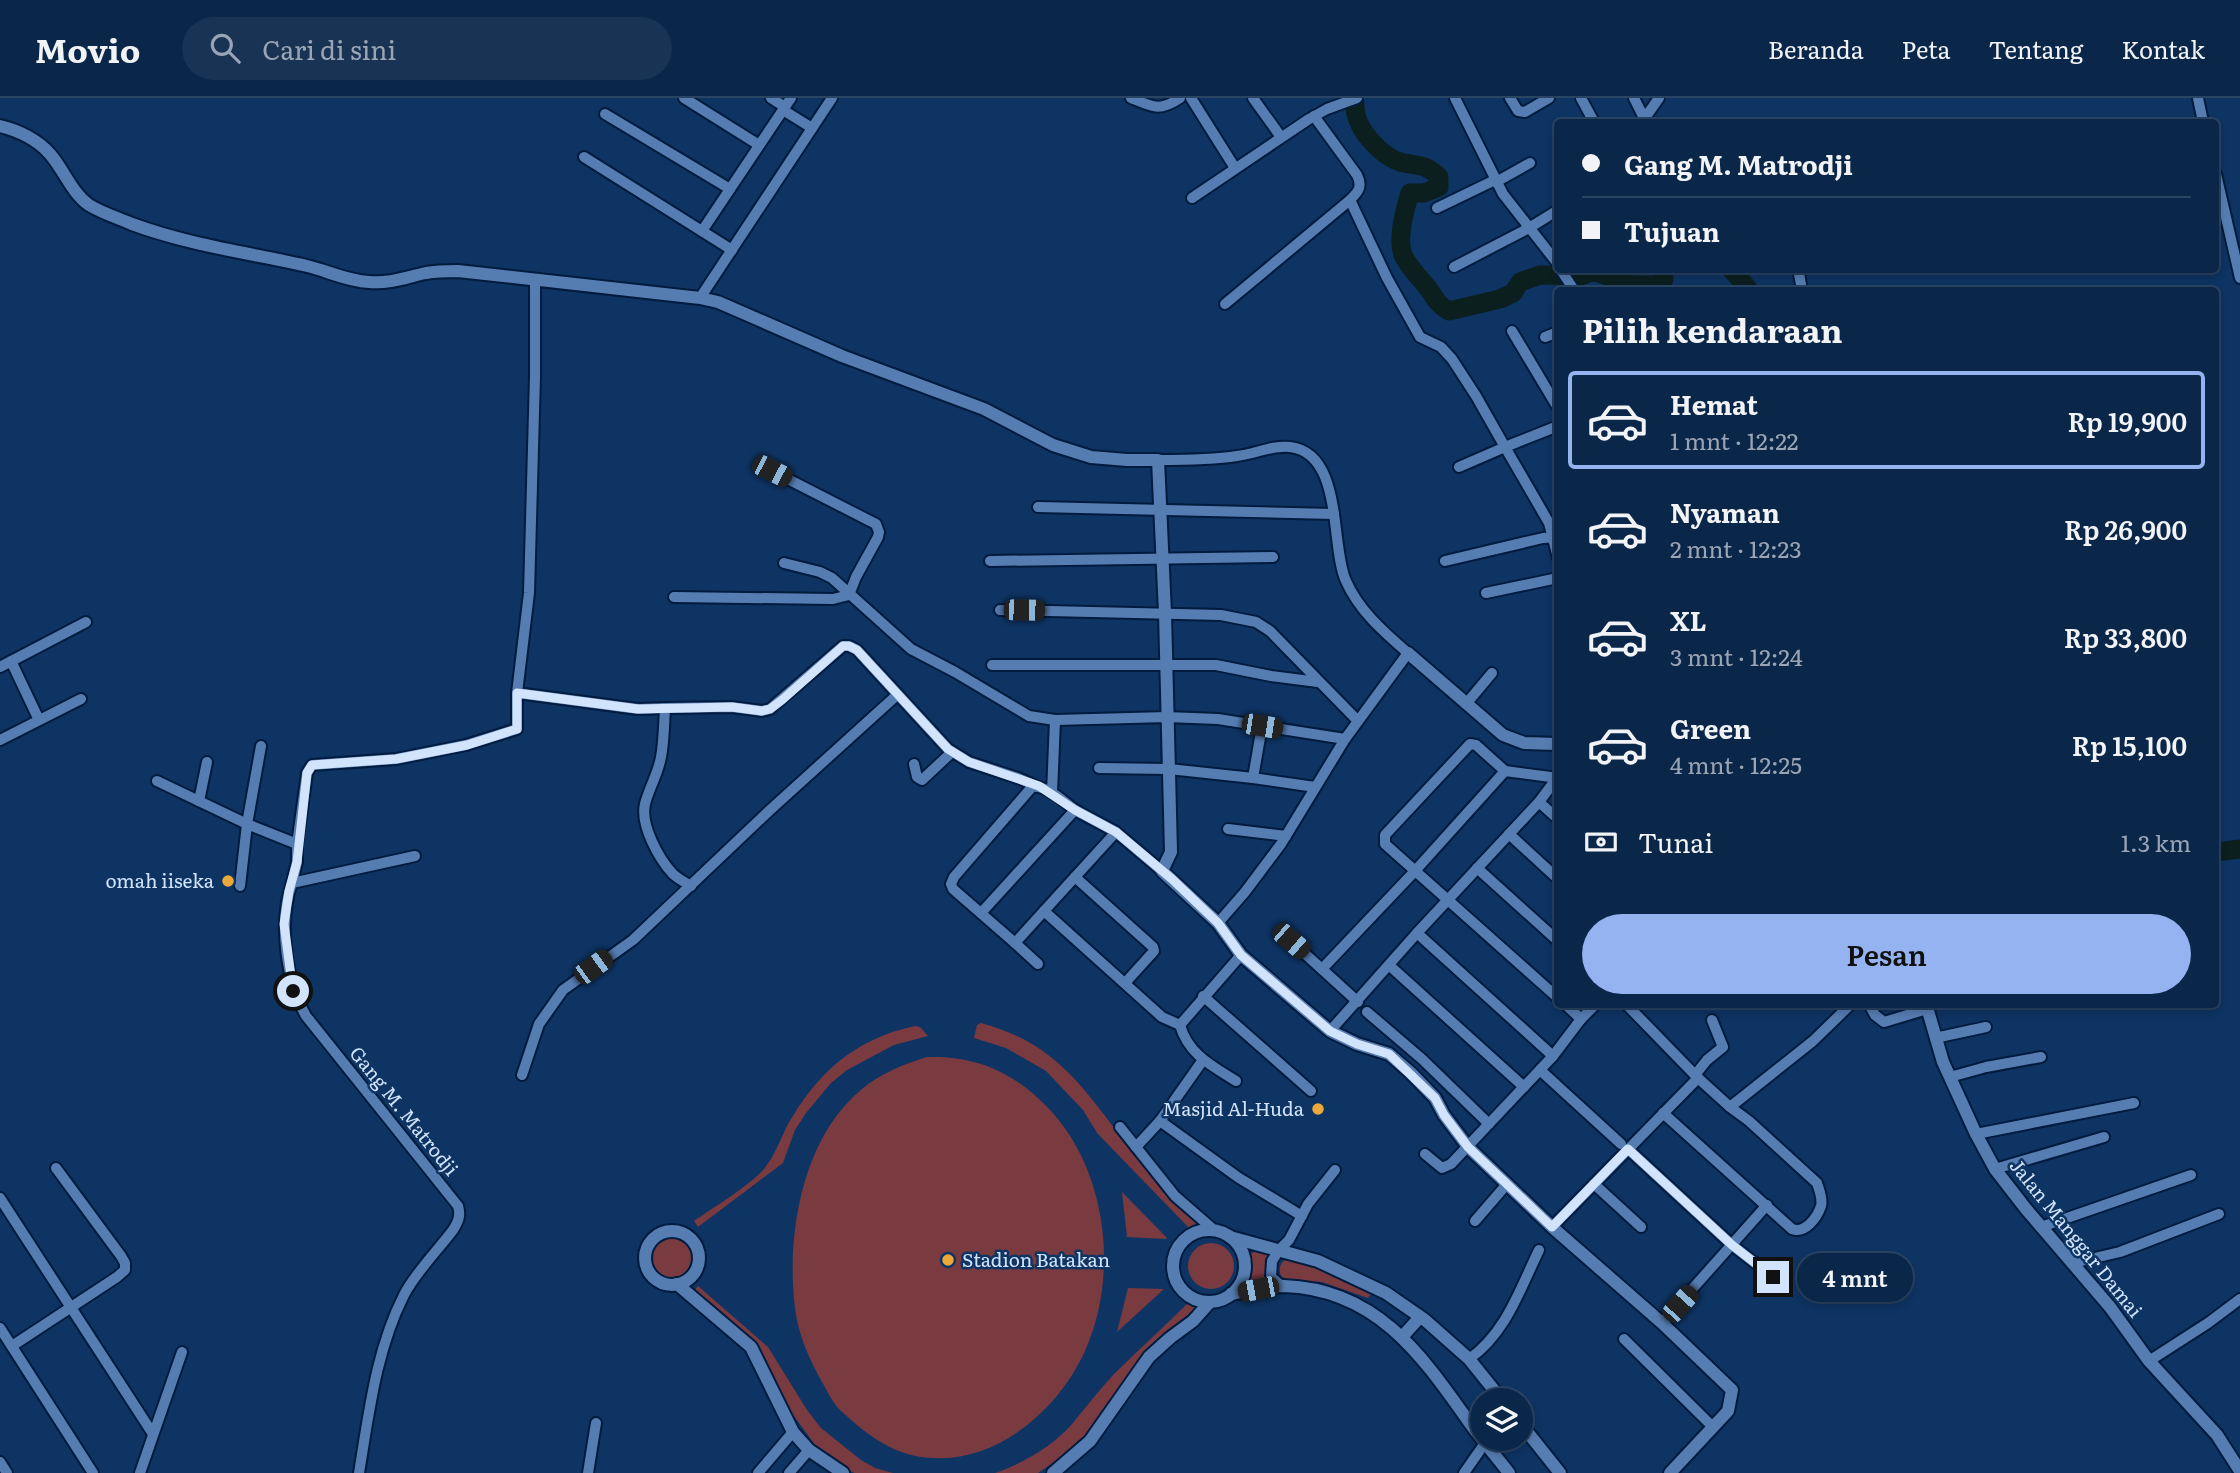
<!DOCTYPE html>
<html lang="id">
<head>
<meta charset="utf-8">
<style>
	body { margin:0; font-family:Literata,serif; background:#183354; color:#f1f3f6; height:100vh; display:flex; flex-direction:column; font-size:26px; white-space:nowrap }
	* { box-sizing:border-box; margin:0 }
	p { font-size:23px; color:#99a5b5 }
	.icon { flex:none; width:38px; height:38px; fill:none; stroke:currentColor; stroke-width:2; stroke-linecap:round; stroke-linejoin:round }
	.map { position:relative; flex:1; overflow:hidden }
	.details { position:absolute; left:1554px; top:189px; width:665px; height:721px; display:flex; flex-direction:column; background:#0a274a; border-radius:7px; box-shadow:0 4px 10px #0003,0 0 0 2px #2a4462 }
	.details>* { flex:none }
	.top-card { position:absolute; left:1554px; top:21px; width:665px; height:154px; border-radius:7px; box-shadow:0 4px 10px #0003,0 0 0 2px #2a4462; display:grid; align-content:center; height:154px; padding:0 28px; background:#0a274a }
	.controls { position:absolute; left:1470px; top:1290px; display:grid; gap:14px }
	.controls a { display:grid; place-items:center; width:63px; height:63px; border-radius:50%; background:#0a274a; box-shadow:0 4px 10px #0003,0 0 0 2px #2a4462; font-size:35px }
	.end { position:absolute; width:32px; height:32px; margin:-16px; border:9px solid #d2e4fb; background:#111; box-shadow:0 0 0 4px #111 }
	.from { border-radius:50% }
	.bubble { position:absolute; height:49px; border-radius:24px; background:#0a274a; box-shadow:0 4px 10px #0003,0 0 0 2px #2a4462; font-size:23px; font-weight:600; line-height:49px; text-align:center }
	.car { position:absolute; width:21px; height:42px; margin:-21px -10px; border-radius:9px; box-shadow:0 0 5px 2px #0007; background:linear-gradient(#222 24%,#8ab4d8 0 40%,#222 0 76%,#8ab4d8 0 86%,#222 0) }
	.top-card b { display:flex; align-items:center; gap:24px; height:66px; font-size:26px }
	.top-card b+b { border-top:2px solid #2a4462 }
	.top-card i { width:18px; height:18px; background:#f1f3f6 }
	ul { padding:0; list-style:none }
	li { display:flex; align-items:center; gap:21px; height:98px; margin:0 14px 10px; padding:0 14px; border:4px solid transparent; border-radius:7px }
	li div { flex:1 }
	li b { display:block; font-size:26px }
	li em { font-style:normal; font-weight:600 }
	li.selected { border-color:#95b2f1 }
	li>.icon { width:63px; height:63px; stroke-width:1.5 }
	h2 { padding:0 28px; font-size:32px; line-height:84px }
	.pay { display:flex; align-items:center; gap:18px; height:77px; padding:0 28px; font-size:26px }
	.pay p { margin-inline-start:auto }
	.action { display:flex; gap:14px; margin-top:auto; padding:14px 28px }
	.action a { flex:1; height:80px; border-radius:42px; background:#95b2f1; color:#111; font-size:28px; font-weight:600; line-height:80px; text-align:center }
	header { display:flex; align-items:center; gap:42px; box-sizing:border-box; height:98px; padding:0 35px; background:#0a274a; border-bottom:2px solid #2a4462 }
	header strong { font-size:33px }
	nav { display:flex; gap:38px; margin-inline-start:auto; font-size:24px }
	.search { width:490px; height:63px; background:#183354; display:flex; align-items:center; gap:18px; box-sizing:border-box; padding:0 24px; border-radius:38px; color:#99a5b5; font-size:26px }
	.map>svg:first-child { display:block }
</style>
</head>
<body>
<header>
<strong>Movio</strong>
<div class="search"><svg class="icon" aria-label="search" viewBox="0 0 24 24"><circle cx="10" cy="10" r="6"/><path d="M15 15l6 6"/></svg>Cari di sini</div>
<nav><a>Beranda</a><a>Peta</a><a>Tentang</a><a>Kontak</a></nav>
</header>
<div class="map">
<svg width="2240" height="1375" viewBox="0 0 2240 1375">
	<rect width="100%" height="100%" fill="#0e3463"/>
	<g fill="#793a40">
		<path d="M981,925c79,21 105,70 151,128 20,26 42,48 65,71l-4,6h-4l-92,-95 -14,-23 -37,-39 -40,-23 -32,-10 3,-13z"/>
		<path d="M915,928l5,1 8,9 -34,9 -47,25 -16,13 -25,30 -11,17 -12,33 -85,64 -4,-6c20,-14 55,-35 70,-52 10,-12 16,-29 23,-43 30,-53 67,-87 128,-100z"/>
		<path d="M927,959c46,-1 80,12 113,43 66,60 81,171 45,251 -29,64 -99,122 -174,104 -27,-7 -51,-26 -71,-45 -8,-8 -12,-18 -18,-28 -13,-23 -24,-48 -27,-74 -9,-73 7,-170 67,-219 19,-16 42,-25 65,-32z"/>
		<polygon points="1122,1094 1167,1140 1166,1141 1127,1139"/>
		<circle cx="672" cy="1161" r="23"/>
		<circle cx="1211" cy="1168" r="23"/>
		<path d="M1257,1152l10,4c6,13 1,32 -16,27 -1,-2 -1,-24 0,-27z"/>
		<path d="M1290,1160l35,12 48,22 -5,6 -46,-16 -36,-3 -5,-2c-3,-10 -1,-16 9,-19z"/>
		<polygon points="698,1188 768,1249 807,1312 821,1330 861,1362 875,1370 893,1375 854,1375 818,1351 788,1310 770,1277 761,1252 695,1195 694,1193"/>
		<polygon points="1128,1190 1164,1191 1117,1234"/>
		<path d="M1188,1205l8,6 -47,42 -25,30 -6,12 -22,30 -11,13 -31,26 -16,11h-43c27,-9 58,-27 77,-49 14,-17 27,-34 42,-50 24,-24 50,-47 74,-71z"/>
	</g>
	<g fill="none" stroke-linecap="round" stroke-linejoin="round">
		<g stroke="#0c1f1f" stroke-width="19">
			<path d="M1354,0c1,5 1,11 2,16 4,19 26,42 44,48 18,5 23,0 39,15v10l-15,6h-14c-5,16 -13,46 -7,62 5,11 16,22 24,32 8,10 10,18 22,24l51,-12 13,-6 7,-11 20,-7 41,1 13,-5 38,14h26l6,-6 -1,-9"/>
			<polyline points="1732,172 1749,192"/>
			<polyline points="2216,754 2240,751"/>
		</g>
		<g stroke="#011b3e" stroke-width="14">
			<g id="minor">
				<polyline points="684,0 759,47"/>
				<polyline points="771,0 785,9"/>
				<path d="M1131,0c22,9 28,14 49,0"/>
				<polyline points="1191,0 1235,70"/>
				<polyline points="1253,0 1281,39"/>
				<polyline points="1455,0 1503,96 1558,166"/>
				<polyline points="1510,0 1518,13 1525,14 1549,0"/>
				<polyline points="1581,0 1594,24"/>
				<polyline points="1634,0 1644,20"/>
				<polyline points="2198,0 2203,24"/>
				<polyline points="783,12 812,30"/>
				<polyline points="605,16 730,91"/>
				<polyline points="1642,24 1659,0"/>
				<polyline points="584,59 732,152"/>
				<polyline points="2216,76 2240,180"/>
				<polyline points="1496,84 1530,65"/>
				<polyline points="1192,100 1309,21 1327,11 1357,0"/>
				<polyline points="1350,102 1387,180 1420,239 1441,249 1452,261 1476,298 1505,349 1558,328"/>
				<polyline points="1437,110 1495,82"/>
				<polyline points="702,133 791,0"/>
				<polyline points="1454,169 1529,130 1558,112"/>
				<polyline points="1561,172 1574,192"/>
				<polyline points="1802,192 1799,176 1803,172"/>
				<polyline points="700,200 832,0"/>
				<path d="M1225,206l125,-104c8,-8 13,-13 7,-25l-43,-59"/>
				<polyline points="1512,233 1558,310"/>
				<polyline points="1545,239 1558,234"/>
				<path d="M1158,362c26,0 53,0 79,-4 18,-2 35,-11 53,-9 54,6 40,100 56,134 13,30 39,52 62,72l-63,86 -64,105 -36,48 -27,31"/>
				<polyline points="1459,369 1505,349 1549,425 1558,460"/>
				<polyline points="772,373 876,426 879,434 878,439 856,479 849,497"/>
				<polyline points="1038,409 1334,416"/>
				<polyline points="990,463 1273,459"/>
				<polyline points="1445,463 1543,440 1558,439"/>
				<polyline points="784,465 820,474 832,480 911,551 955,574 1029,618 1055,622 1167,619 1218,621 1345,641"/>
				<polyline points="1486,495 1558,480"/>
				<polyline points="674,499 833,501 849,497"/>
				<polyline points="1000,512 1221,517 1256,524 1270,533 1357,622"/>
				<polyline points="11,563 39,622"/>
				<polyline points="992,567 1216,567 1271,578 1318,584"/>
				<polyline points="0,569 86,524"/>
				<polyline points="517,595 529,495 535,278 535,181"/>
				<polyline points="1466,606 1492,575"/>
				<polyline points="0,642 81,601"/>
				<polyline points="914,666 917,679 922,682 952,654"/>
				<polyline points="1099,670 1169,671 1253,680 1315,689"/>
				<polyline points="1253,680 1262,628"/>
				<polyline points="1558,680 1505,673 1476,647 1470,646 1385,737 1385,746 1558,900"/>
				<polyline points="157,683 247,726 297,746 297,764 292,785"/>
				<polyline points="1052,695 1055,622"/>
				<polyline points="199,703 207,664"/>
				<polyline points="1539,704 1558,721"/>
				<path d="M1075,712c-12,-9 -28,-25 -43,-23l-78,90 -3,7 2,5 62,54 29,-32 118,106 18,8 61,-70"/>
				<polyline points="1228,731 1286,738"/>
				<polyline points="1509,736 1558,781"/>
				<polyline points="297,746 307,675 312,667 396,661 466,647 517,631 517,595 638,611 665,610"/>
				<polyline points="1477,770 1558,843"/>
				<polyline points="1075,779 1153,849 1154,853 1125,885"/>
				<polyline points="240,788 247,726 261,648"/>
				<path d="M691,788c-6,-4 -13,-7 -18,-12 -14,-15 -33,-49 -28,-70 4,-16 13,-30 16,-47 3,-16 3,-33 4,-49l67,-1 30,4 8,-2 73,-63h6l8,4 91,99 21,13 49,16 18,8"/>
				<polyline points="1044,813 1116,734"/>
				<polyline points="981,815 1075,712 1116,734 1162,773"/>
				<polyline points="1417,835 1553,958"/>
				<polyline points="1291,843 1358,904"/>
				<polyline points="1015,845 1038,866"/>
				<polyline points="1390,868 1524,989"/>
				<polyline points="1322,871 1414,774 1505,673"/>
				<polyline points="1203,898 1311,993"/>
				<polyline points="1565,906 1581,921"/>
				<polyline points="1626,906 1698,980"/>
				<polyline points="1869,906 1875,917 1884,924 1927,911"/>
				<polyline points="1367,914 1422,961 1489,1026"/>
				<path d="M1180,927c8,29 32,41 56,56"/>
				<polyline points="1330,933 1417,835 1539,704 1557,680"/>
				<polyline points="1935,940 1986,929"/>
				<polyline points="1540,972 1621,1046"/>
				<polyline points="522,977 539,926 563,892 633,842 770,712 897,597"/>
				<polyline points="1695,977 1707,962 1723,949 1712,922"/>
				<polyline points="1950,979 1986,969 2041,959"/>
				<path d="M1663,1015l129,116c13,5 25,-11 29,-23 2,-8 -2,-16 -4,-23l-68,-62 -19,-14"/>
				<polyline points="1160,1023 1239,1080 1302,1118"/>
				<polyline points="1120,1029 1175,1098 1214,1132"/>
				<polyline points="1976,1036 2134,1005"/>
				<polyline points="1136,1049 1160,1023 1203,962"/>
				<polyline points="1628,1051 1732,1147 1773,1179"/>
				<polyline points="1425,1056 1442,1070 1451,1066 1553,958 1581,921 1596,906"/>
				<polyline points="1995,1071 2104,1039"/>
				<polyline points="1594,1086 1641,1129"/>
				<polyline points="0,1100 153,1336"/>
				<polyline points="1475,1123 1507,1086"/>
				<polyline points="1552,1129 1698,980 1730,1009 1813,943 1851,906"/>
				<polyline points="2041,1129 2191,1077"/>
				<polyline points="2073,1165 2120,1154 2219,1116"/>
				<polyline points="1282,1188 1271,1179 1272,1163 1279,1152 1289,1142 1308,1106 1335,1072"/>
				<polyline points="1662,1225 1767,1107"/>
				<polyline points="0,1230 93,1375"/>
				<polyline points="1624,1241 1713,1329"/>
				<polyline points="12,1248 117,1179 125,1172 125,1165 121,1158 56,1070"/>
				<path d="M1469,1261c37,-26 51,-70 70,-109"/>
				<polyline points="2149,1263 2208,1225 2240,1201"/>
				<polyline points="0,1364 7,1375"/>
				<polyline points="140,1375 182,1254"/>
				<path d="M359,1375c10,-60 17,-123 45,-178 11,-22 34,-45 49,-65 5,-8 8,-14 5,-24l-152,-190c-20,-35 -28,-94 -14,-133l123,-27"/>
				<polyline points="588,1375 596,1325"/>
				<polyline points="758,1375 793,1334"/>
				<polyline points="789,1375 809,1352"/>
				<polyline points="1464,1375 1485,1345"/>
			</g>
		</g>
		<g stroke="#011b3e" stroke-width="16">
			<g id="tertiary">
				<path d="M0,28c18,4 38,14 50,28 14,16 21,38 39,51 13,8 29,13 43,19 57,21 117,29 175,42 21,5 40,15 62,16 20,2 38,-5 57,-9 11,-2 22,-2 32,-2l242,27 18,4 124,54 142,53 69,36 38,12 36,3h31l7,153 6,239 -9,19 56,52 23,32 89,76 27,13 32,10 22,19 24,25 9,17 24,32 84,80 110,96 70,67 -4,21 -58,62"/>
				<polyline points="1408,555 1503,637 1524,645 1558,646"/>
				<polyline points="1926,906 1943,964 1976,1036 1995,1071 2026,1111 2110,1209 2149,1263 2217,1337 2240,1373"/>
				<circle cx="1209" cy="1168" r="36"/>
				<circle cx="672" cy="1160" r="27"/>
				<polyline points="1230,1139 1318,1163 1386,1195 1425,1222 1469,1261 1502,1302"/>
				<polyline points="677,1186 751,1249 793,1334 809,1352 843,1375"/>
				<path d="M1231,1196c17,-3 35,-8 53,-8 92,3 137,68 185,136 13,18 27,34 40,51"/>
				<polyline points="1402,1239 1420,1219"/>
				<polyline points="1521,1326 1560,1375"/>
				<polyline points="1053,1375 1090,1343 1149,1259 1170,1240 1193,1223 1210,1204"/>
			</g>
		</g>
		<use href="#minor" stroke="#567db2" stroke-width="10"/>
		<use href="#tertiary" stroke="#567db2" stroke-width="12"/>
	</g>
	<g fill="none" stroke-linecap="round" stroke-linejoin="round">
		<polyline stroke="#d2e4fb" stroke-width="9" points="293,893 284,826 289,793 297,764 307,675 312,667 396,661 467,647 517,631 517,595 638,611 732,609 762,613 770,611 782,602 843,548 849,548 857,552 948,651 969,664 1039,688 1075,712 1116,734 1172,781 1218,825 1241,857 1330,933 1357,946 1389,956 1435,1000 1444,1017 1468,1049 1552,1129 1628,1051 1732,1147 1773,1179"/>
	</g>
	<g fill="#eca93a" stroke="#0e3463" stroke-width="2.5">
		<circle cx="228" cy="783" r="7"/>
		<circle cx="1318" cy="1011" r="7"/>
		<circle cx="948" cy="1162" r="7"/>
	</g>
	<g text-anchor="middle" stroke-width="5" stroke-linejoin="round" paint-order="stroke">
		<g font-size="19" fill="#d2e4fb" stroke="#0e3463" text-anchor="end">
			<text x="214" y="790">omah iiseka</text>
			<text x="1304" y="1018">Masjid Al-Huda</text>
			<text x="962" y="1169" text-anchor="start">Stadion Batakan</text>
		</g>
		<g font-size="19" fill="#d2e4fb" stroke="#0e3463">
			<text transform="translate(404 1013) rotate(51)" y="7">Gang M. Matrodji</text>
			<text transform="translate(2076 1140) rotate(51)" y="7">Jalan Manggar Damai</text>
		</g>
	</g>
</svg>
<div class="controls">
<a><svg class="icon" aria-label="layers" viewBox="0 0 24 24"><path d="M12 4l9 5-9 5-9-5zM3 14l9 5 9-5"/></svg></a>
</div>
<i class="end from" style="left:293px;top:893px"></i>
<i class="end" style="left:1773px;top:1179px"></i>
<div class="bubble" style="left:1797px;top:1155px;width:116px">4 mnt</div>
<i class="car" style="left:772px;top:373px;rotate:117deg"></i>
<i class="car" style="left:1024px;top:512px;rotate:91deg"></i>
<i class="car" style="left:1262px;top:628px;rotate:99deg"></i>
<i class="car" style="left:1291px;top:843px;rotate:131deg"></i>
<i class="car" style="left:593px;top:869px;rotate:54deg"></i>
<i class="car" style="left:1258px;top:1191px;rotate:259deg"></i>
<i class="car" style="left:1680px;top:1206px;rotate:42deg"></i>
<div class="top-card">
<b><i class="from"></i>Gang M. Matrodji</b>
<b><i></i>Tujuan</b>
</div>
<section class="details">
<h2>Pilih kendaraan</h2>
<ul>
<li class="selected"><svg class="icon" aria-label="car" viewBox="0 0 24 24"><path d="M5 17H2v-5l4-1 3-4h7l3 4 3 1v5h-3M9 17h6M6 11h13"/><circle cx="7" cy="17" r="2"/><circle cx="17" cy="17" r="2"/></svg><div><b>Hemat</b><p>1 mnt · 12:22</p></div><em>Rp 19,900</em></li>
<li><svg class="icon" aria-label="car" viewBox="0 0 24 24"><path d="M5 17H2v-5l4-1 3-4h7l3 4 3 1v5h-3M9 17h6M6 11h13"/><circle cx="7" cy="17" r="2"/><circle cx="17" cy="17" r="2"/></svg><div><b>Nyaman</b><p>2 mnt · 12:23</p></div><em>Rp 26,900</em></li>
<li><svg class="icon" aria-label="car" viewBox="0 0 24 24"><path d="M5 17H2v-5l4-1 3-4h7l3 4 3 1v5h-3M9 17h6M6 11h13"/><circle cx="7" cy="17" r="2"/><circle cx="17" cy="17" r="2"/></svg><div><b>XL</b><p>3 mnt · 12:24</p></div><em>Rp 33,800</em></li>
<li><svg class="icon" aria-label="car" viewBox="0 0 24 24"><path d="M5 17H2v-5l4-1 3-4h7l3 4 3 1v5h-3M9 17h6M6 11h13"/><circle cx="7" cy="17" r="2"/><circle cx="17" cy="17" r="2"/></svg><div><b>Green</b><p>4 mnt · 12:25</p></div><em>Rp 15,100</em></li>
</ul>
<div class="pay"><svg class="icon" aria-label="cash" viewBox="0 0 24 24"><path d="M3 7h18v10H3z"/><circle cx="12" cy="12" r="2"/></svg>Tunai<p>1.3 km</p></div>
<div class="action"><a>Pesan</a></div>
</section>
</div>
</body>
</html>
